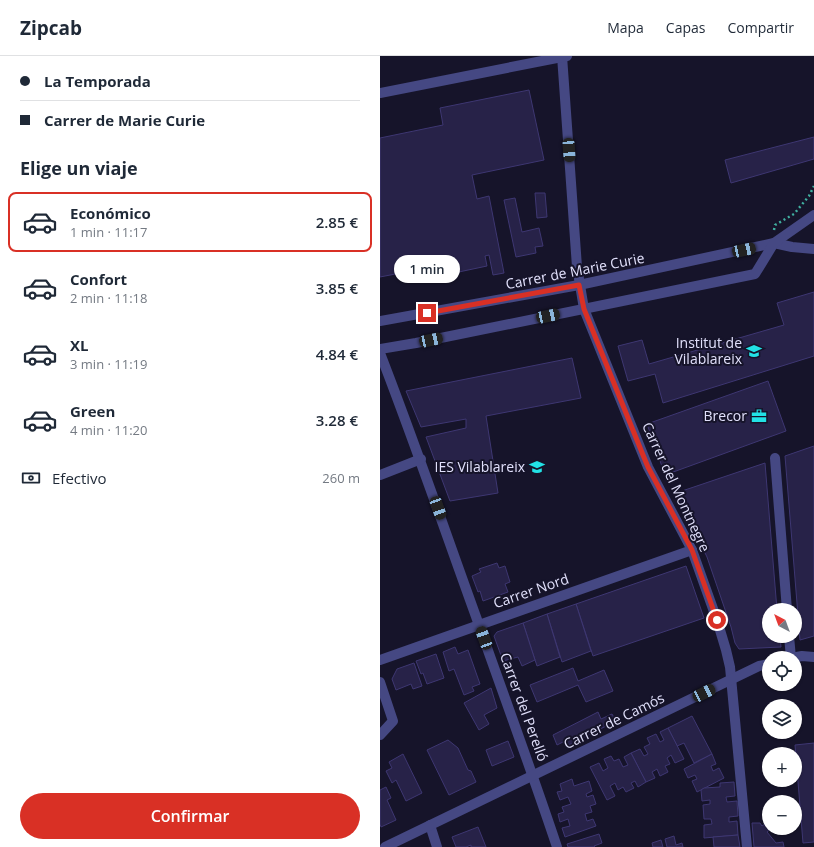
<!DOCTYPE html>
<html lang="es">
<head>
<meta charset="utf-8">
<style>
	body { margin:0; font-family:"Open Sans",sans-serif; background:#f6f6f7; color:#1f2937; height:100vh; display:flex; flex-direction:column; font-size:15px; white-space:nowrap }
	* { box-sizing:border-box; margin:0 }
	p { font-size:13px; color:#747a83 }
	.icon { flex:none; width:22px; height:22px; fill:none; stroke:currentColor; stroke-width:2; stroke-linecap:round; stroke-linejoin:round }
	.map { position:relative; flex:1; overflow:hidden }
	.sheet { display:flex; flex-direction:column; background:#fff; width:380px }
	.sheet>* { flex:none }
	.top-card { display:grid; align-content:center; height:88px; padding:0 20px; background:#fff }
	.needle { width:26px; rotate:319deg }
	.controls { position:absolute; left:382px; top:547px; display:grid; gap:8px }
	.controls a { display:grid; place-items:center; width:40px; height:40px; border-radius:50%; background:#fff; box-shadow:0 1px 3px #0004; font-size:20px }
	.end { position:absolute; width:18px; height:18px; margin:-9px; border:5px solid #d93025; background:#fff; box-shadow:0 0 0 2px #fff }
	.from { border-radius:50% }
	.bubble { position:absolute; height:28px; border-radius:14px; background:#fff; box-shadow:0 1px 3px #0004; font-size:13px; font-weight:600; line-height:28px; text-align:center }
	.car { position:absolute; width:12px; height:24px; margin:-12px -6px; border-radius:5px; box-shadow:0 0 3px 1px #0007; background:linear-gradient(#222 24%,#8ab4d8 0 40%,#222 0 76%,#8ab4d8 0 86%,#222 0) }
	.top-card b { display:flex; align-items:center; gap:14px; height:38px; font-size:15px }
	.top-card b+b { border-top:1px solid #e0e1e3 }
	.top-card i { width:10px; height:10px; background:#1f2937 }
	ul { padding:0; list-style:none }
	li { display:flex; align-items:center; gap:12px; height:60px; margin:0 8px 6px; padding:0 12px; border:2px solid transparent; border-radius:8px }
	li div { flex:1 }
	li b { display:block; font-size:15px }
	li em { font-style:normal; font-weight:600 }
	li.on { border-color:#d93025 }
	li>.icon { width:36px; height:36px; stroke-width:1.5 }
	h2 { padding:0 20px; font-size:18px; line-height:48px }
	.pay { display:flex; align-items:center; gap:10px; height:44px; padding:0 20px; font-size:15px }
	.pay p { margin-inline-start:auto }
	.primary-button { display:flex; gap:8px; margin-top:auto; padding:8px 20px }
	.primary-button a { flex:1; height:46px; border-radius:24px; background:#d93025; color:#fff; font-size:16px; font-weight:600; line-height:46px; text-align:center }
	header { display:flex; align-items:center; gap:24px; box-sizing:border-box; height:56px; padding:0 20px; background:#fff; border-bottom:1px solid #e0e1e3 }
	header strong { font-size:19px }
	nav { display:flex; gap:22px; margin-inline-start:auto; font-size:14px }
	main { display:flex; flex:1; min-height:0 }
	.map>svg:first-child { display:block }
</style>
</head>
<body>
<header>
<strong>Zipcab</strong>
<nav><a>Mapa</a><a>Capas</a><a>Compartir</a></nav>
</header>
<main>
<section class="sheet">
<div class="top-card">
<b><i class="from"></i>La Temporada</b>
<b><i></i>Carrer de Marie Curie</b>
</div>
<h2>Elige un viaje</h2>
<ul>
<li class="on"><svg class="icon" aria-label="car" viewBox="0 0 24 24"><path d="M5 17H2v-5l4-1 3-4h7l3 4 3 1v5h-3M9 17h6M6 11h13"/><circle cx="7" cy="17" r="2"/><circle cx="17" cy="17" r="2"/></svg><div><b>Económico</b><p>1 min · 11:17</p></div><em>2.85 €</em></li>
<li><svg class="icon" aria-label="car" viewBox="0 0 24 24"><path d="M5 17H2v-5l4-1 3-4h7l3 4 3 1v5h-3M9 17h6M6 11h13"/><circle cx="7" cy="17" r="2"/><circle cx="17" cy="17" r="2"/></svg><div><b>Confort</b><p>2 min · 11:18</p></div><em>3.85 €</em></li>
<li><svg class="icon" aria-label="car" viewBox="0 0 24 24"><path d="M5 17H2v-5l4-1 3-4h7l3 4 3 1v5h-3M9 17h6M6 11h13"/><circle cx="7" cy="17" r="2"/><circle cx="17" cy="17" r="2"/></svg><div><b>XL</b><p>3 min · 11:19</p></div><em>4.84 €</em></li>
<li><svg class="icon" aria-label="car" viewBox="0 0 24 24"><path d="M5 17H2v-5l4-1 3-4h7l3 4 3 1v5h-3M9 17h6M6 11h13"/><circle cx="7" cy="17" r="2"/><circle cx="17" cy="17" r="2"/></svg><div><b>Green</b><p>4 min · 11:20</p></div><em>3.28 €</em></li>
</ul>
<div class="pay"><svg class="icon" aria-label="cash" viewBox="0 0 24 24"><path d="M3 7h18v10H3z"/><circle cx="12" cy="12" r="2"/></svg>Efectivo<p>260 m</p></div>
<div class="primary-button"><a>Confirmar</a></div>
</section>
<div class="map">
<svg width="434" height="791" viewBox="0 0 434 791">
	<rect width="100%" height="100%" fill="#16142a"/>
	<g fill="#272248" stroke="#3e3772">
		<polygon points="149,34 164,104 92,119 97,143 109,140 124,217 113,219 109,199 105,200 107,210 74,217 72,207 0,221 0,82 63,69 60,52"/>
		<polygon points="434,81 434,103 351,127 345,104"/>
		<polygon points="155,137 165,137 167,161 157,162"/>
		<polygon points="135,142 142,176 159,172 163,190 155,191 156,197 136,201 124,144"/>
		<polygon points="434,236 434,300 283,347 275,318 248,325 238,290 262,284 269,308 404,269 397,247"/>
		<polygon points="192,302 201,342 106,360 118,437 70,445 46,381 86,372 86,363 41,371 26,335"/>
		<polygon points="388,325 406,375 285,419 267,368"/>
		<polygon points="434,390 434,580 420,584 405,400"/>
		<polygon points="385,407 397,554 389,554 389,580 400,580 401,591 359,593 355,587 351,571 327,501 296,437"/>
		<polygon points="117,507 119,512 125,510 130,526 125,528 128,536 103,545 100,535 98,536 92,520 101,516 99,513"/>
		<polygon points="306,510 324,562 213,600 196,548"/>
		<polygon points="196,548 211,595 182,606 167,558"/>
		<polygon points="167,558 180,601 157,610 143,567"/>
		<polygon points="143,567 155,604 142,610 138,601 123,605 114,580 117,576"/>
		<polygon points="75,591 78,598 88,594 100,628 92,631 94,635 84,639 74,613 69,615 63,596"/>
		<polygon points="56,598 64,622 47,628 43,617 41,618 36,605"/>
		<polygon points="34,607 42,630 33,633 31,628 16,634 12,623 17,613"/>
		<polygon points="193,612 198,625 224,614 233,635 206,646 198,629 157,646 150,629"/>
		<polygon points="111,632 117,652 104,659 109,668 99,674 84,647"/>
		<polygon points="218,656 221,663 232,658 236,665 187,690 185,685 177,689 173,679"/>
		<polygon points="312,660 332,698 314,707 304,687 297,690 288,672"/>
		<polygon points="288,672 304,703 295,707 291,699 287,702 290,708 285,710 288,716 280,720 277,713 272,716 275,722 266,726 251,697 260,693 264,700 268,698 264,691 270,688 267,682 276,678 280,686 284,684 280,676"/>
		<polygon points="68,684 78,692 88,714 91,715 96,726 69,739 47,694"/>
		<polygon points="128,685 134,701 112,710 106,694"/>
		<polygon points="434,687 434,786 423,787 415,689"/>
		<polygon points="251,697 266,726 258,731 255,725 251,727 254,732 246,736 243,731 238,734 235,727 230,730 235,740 227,744 210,711 219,707 223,715 228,712 224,703 231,700 234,705 239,703 243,711 248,709 244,701"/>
		<polygon points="23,698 42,737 26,745 16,724 12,727 6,715 12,712 9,706"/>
		<polygon points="332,698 336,708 331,710 333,715 339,712 344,722 317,736 312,725 317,723 315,719 308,722 304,713"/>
		<polygon points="192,723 194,730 209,725 212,735 206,738 207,741 213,739 216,748 210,750 212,756 205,758 207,765 213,763 216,770 185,781 182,772 190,770 188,763 180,766 178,758 184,756 182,751 191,748 188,741 180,744 177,736 182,735 180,728"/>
		<polygon points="354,726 355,740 346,741 347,746 357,745 358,760 349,761 349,766 357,765 358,779 324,782 324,769 332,768 331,763 324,763 323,749 330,748 330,744 322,745 321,734 324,732 340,731 340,727"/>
		<polygon points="6,731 11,742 7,744 16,764 1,771 0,768 0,734"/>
		<polygon points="389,765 389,772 392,772 387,776 396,787 403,786 404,791 374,791 372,767 380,767 382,770"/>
		<polygon points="98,771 106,791 91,791 91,789 86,791 76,791 72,781"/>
		<polygon points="219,778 222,787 214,790 215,791 188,791 187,788"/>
		<polygon points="358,779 360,791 334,791 333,781"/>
		<polygon points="294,780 296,789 302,787 303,791 287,791 285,783"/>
		<polygon points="281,784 283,791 273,791 272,787"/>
	</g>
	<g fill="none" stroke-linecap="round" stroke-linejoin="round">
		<polyline stroke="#40b0a0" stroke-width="2.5" stroke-dasharray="2 3" stroke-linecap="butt" points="394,174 395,169 414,158 429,140 434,130"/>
		<g stroke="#454883" stroke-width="10">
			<polyline points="182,0 197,211 204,253 268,411 312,494 337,564 346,594 350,611 367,791"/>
			<polyline points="0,37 187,0"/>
			<polyline points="0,265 199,229 394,187 412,191 434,193"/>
			<polyline points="0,293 36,287 375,218 394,187 434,159"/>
			<path d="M0,297c35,90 66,181 99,272 26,74 53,147 78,222"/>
			<polyline points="395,402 407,554"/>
			<polyline points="0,419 41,403"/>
			<polyline points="409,580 411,602"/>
			<polyline points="411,602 422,600 434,601"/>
			<polyline points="0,604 312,494"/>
			<polyline points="0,626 13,665 0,679"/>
			<polyline points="50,769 57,791"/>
			<polyline points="5,791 379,610 389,608"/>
		</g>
	</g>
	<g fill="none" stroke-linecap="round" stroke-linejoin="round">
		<polyline stroke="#d93025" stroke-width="5" points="47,257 199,229 204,253 263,399 268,411 312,494 337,564"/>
	</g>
	<defs>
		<g id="school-bare" transform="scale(1.2)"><path d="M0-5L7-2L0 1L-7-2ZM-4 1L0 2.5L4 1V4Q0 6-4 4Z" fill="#22e2e6" stroke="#16142a" stroke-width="2.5" paint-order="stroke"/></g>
		<g id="office-bare" transform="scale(1.2)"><path d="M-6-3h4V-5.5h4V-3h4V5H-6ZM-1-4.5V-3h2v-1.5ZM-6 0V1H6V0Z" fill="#22e2e6" stroke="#16142a" stroke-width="2.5" paint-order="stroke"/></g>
	</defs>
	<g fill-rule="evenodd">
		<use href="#school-bare" x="374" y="295"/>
		<use href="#office-bare" x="379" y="360"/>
		<use href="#school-bare" x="157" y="411"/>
	</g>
	<g text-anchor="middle" stroke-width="4" stroke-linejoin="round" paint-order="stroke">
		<g font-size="14" fill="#e1e0fb" stroke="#16142a">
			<text transform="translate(195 215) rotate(-11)" y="5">Carrer de Marie Curie</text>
			<text transform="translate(296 431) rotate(65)" y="5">Carrer del Montnegre</text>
			<text transform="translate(151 535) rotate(-19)" y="5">Carrer Nord</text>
			<text transform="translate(144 651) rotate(70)" y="5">Carrer del Perelló</text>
			<text transform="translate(234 665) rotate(-26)" y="5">Carrer de Camós</text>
		</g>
		<g font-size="14" fill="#e1e0fb" stroke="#16142a" text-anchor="end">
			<text x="362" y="292">Institut de<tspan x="362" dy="16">Vilablareix</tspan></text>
			<text x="367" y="365">Brecor</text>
			<text x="145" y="416">IES Vilablareix</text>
		</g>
	</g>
</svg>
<div class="controls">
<a><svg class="needle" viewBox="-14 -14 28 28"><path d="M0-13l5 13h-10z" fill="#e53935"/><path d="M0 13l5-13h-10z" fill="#747a83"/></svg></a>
<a><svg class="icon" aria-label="locate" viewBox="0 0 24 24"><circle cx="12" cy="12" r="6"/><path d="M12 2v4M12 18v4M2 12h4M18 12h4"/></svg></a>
<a><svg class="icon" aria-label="layers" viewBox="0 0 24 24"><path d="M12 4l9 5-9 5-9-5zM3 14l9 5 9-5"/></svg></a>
<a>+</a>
<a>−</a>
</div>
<i class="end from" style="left:337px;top:564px"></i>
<i class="end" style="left:47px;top:257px"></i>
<div class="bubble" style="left:14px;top:199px;width:66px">1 min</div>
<i class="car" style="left:189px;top:94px;rotate:176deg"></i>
<i class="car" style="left:364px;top:194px;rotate:78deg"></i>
<i class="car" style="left:168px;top:260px;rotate:78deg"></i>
<i class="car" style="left:51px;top:284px;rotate:78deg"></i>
<i class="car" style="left:58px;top:452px;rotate:160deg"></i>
<i class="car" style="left:104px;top:582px;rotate:340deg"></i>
<i class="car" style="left:324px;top:637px;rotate:64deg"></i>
</div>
</main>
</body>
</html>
